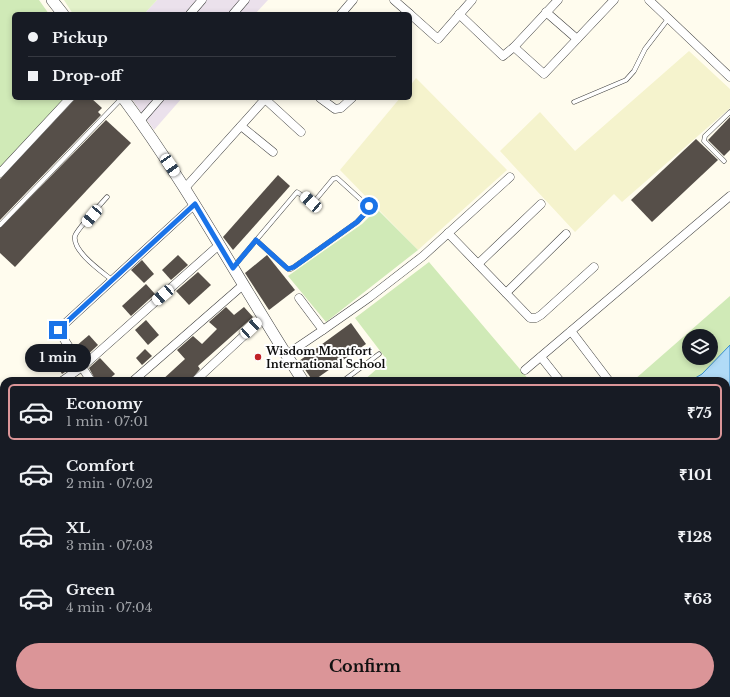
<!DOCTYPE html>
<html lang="en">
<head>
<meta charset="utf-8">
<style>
	body { margin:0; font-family:"Libre Baskerville",serif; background:#242831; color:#f1f3f6; height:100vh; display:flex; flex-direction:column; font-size:15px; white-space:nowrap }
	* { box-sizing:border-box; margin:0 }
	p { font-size:13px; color:#9ea1a6 }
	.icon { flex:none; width:22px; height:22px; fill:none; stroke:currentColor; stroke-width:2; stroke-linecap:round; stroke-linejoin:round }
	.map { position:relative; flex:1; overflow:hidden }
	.sheet { position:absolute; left:0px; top:377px; width:730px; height:320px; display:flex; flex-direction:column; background:#171b24; border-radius:12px 12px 0 0; box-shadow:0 2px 6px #0003 }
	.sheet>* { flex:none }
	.banner { position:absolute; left:12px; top:12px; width:400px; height:88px; border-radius:6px; box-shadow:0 2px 6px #0003; display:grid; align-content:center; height:88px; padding:0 16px; background:#171b24 }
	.tools { position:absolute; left:682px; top:329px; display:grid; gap:8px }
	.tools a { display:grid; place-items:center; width:36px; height:36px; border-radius:50%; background:#171b24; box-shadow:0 2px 6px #0003; font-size:20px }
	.end { position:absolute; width:18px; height:18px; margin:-9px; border:5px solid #1a73e8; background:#fff; box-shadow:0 0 0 2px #fff }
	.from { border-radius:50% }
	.bubble { position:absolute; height:28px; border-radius:14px; background:#171b24; box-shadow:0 2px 6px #0003; font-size:13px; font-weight:700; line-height:28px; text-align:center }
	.car { position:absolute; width:12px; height:24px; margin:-12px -6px; border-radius:5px; box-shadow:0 0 3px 1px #0007; background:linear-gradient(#fff 24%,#345 0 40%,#fff 0 76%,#345 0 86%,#fff 0) }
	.banner b { display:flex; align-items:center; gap:14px; height:38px; font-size:15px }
	.banner b+b { border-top:1px solid #363941 }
	.banner i { width:10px; height:10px; background:#f1f3f6 }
	ul { padding:7px 0 0; list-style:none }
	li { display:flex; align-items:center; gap:12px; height:56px; margin:0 8px 6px; padding:0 8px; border:2px solid transparent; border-radius:6px }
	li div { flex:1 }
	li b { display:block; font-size:15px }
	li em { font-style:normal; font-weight:700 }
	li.on { border-color:#db9598 }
	li>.icon { width:36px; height:36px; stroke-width:1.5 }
	.action { display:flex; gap:8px; margin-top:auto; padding:8px 16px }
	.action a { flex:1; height:46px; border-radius:24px; background:#db9598; color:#111; font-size:16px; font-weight:700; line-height:46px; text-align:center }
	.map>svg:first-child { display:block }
</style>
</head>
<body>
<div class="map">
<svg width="730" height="697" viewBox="0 0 730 697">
	<rect width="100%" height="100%" fill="#fffcee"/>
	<g fill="#ebe1ec">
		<polygon points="157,0 268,0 255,14 144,14"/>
		<polygon points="131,98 182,98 154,130"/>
	</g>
	<g fill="#f5f3cd">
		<polygon points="689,51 730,89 730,108 622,202 614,194 575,232 500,151 540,112 575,151"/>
		<polygon points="416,78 507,170 418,250 340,170 400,98 410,98 410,86"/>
	</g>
	<g fill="#d0eab7" fill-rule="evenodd">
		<polygon points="0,0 39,0 49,14 14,14 14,98 65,98 0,167"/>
		<polygon points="377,209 418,250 326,322 288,276 362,224"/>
		<polygon points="429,262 530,381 363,381 387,360 355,318"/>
		<path d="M730,296v382l-4,1v-298h-104l12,-1zM689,336h22v22h-22z"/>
		<polygon points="79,693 137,693 130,697 81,697"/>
		<polygon points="169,693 324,693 320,697 172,697"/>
		<polygon points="505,693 625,693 618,697 507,697"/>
	</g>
	<polygon fill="#e2f1c9" points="64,0 157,0 144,14 73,14"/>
	<g fill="#b1dbf7" stroke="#378ecf">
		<polygon points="730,345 730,659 726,659 726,381 690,381 702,374"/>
		<polygon points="524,693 584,693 578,697 526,697"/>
	</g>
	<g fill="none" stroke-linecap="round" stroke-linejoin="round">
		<polyline stroke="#378ecf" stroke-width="2.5" points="425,697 429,693"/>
	</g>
	<g fill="#564f49">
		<polygon points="76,98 91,98 102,108 98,112 101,115 0,220 0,179"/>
		<polygon points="730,117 730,150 724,156 708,140"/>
		<polygon points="106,120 131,143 15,267 0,253 0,228"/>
		<polygon points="696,139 718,160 652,222 631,200"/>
		<polygon points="278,175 290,186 233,250 223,237"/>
		<polygon points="178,255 188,265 171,280 162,270"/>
		<polygon points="267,255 295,290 269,310 245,273"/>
		<polygon points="142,260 154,274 144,283 131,270"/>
		<polygon points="198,272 211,285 189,305 176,291"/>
		<polygon points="146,284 155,294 131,316 122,306"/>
		<polygon points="226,307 234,315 244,307 253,317 198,366 200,369 190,381 161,381 185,359 177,350 193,336 202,344 217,329 209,322"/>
		<polygon points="146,320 159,335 148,345 135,330"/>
		<polygon points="351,323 366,344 313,381 299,361"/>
		<polygon points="89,335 98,345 83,359 75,347"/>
		<polygon points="145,349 152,356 142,365 136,358"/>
		<polygon points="64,352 74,366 62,374 53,359"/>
		<polygon points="100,358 115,374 107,381 96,381 89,368"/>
	</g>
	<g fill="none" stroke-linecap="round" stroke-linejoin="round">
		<g stroke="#404040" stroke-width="5">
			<g id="service">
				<polyline points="574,102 626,80 634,71 645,49 668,19"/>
				<polyline points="724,161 704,141 705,136 730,112"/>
				<path d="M107,197c-6,7 -30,32 -32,39 -3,15 26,35 37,44"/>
				<polyline points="0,225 122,98"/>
				<polyline points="234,266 236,264 297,192 313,203 333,179 337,178 370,208 357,222 291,269 288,269 256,240"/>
				<polyline points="343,381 379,354"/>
				<polyline points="338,697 342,693"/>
				<polyline points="355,697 359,693"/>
				<polyline points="416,697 420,693"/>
			</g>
		</g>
		<g stroke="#404040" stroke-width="9">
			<g id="minor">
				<polyline points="394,0 410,14"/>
				<polyline points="558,0 514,47 544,74 614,0"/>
				<polyline points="649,0 730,77"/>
				<polyline points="546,12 577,39"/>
				<polyline points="190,14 202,0"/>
				<polyline points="233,14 245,0"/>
				<polyline points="341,14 353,0"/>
				<polyline points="410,14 438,39 472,0"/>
				<polyline points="459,14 503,56 514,47"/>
				<polyline points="320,98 335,109 341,108 352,98"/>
				<polyline points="265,99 301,132"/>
				<polyline points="140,121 160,98"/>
				<polyline points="241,126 273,152"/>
				<polyline points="0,173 70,98"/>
				<polyline points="185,188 266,98"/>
				<polyline points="448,233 530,318 536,318 541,315 594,267"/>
				<polyline points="478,264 541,204"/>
				<polyline points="506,293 566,234"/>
				<polyline points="323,330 370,297 423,256 510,177"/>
				<polyline points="571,331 609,381"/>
				<polyline points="286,355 323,330 299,298"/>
				<polyline points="541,357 560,381"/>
				<polyline points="525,370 730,196"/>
				<polyline points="62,381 82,367 219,245"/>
				<polyline points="91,381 58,330 195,204"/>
				<polyline points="133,381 243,285"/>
				<polyline points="195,381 263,318"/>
				<polyline points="0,422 4,420"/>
				<polyline points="0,472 4,469"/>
				<polyline points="0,527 4,525"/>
				<polyline points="0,541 4,549"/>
				<polyline points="0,583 4,581"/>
				<polyline points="0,626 4,623"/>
				<polyline points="0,642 4,649"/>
				<polyline points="26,697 32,693"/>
			</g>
		</g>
		<g stroke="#404040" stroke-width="12">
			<g id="tertiary">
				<polyline points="52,0 63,14"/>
				<path d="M123,98c67,90 119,189 180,283"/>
				<polyline points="500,693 502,697"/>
			</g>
		</g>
		<use href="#service" stroke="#fff" stroke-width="4"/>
		<use href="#minor" stroke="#fff" stroke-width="8"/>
		<use href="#tertiary" stroke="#fff" stroke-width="11"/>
	</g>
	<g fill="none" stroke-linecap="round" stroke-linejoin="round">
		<polyline stroke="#1a73e8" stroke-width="5" points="58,330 195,204 233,268 256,240 288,269 294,267 357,222 370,208 369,206"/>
	</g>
	<circle fill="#c02326" stroke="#fff" stroke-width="1.5" cx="258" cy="357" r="4"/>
	<g text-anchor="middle" stroke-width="4" stroke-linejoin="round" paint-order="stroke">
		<g font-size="11" font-weight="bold" fill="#0d0d0d" stroke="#fff" text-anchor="start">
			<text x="266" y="355">Wisdom Montfort<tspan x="266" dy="13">International School</tspan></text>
		</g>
	</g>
</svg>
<div class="tools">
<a><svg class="icon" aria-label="layers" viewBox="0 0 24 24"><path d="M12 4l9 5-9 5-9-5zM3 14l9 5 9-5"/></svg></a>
</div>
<i class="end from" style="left:369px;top:206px"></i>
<i class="end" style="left:58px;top:330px"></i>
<div class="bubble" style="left:25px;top:344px;width:66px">1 min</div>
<i class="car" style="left:170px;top:165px;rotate:146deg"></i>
<i class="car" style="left:311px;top:202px;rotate:312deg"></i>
<i class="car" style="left:92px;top:216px;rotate:220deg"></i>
<i class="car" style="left:163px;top:295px;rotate:229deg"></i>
<i class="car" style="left:251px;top:328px;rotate:47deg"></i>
<div class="banner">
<b><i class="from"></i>Pickup</b>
<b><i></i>Drop-off</b>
</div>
<section class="sheet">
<ul>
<li class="on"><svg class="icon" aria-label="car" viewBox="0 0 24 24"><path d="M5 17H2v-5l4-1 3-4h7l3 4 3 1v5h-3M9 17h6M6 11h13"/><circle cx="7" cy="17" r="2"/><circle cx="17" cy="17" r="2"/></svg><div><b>Economy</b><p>1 min · 07:01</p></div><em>₹75</em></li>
<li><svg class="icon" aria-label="car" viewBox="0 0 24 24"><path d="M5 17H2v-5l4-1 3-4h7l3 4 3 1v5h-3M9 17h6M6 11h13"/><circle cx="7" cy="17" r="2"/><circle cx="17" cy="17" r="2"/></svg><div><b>Comfort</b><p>2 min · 07:02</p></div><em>₹101</em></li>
<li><svg class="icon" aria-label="car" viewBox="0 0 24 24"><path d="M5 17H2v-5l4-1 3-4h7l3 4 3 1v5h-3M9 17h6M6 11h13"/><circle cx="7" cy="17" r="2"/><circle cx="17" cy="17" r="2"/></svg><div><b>XL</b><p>3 min · 07:03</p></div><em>₹128</em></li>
<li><svg class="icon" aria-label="car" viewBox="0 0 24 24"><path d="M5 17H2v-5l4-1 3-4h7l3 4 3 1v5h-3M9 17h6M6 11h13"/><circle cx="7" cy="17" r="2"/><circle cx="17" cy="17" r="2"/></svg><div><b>Green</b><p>4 min · 07:04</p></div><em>₹63</em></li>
</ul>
<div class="action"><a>Confirm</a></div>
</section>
</div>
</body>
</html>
